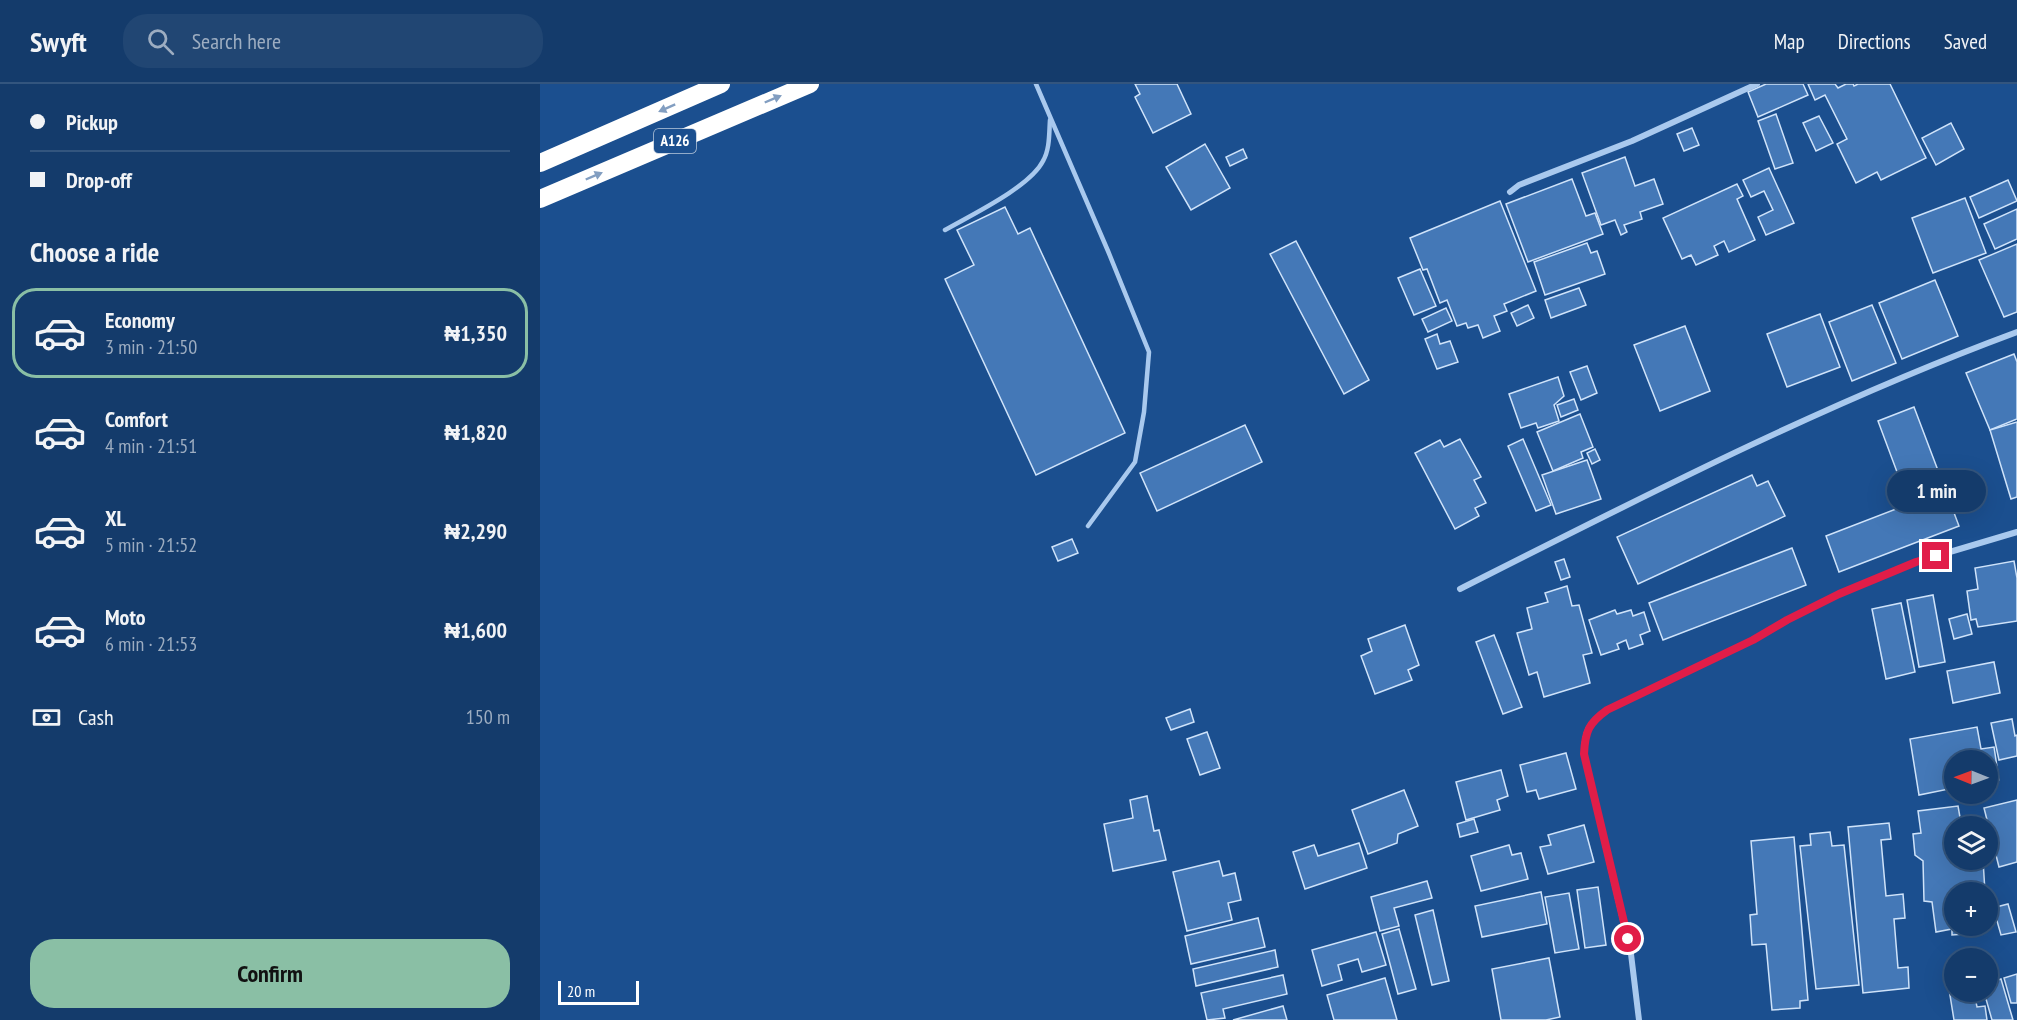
<!DOCTYPE html>
<html lang="en">
<head>
<meta charset="utf-8">
<style>
	body { margin:0; font-family:"PT Sans Narrow",sans-serif; background:#214673; color:#f1f3f6; height:100vh; display:flex; flex-direction:column; font-size:22px; white-space:nowrap }
	* { box-sizing:border-box; margin:0 }
	p { font-size:20px; color:#9dadc1 }
	.icon { flex:none; width:33px; height:33px; fill:none; stroke:currentColor; stroke-width:2; stroke-linecap:round; stroke-linejoin:round }
	.map { position:relative; flex:1; overflow:hidden }
	.details { display:flex; flex-direction:column; background:#143b6b; width:540px }
	.details>* { flex:none }
	.top-card { display:grid; align-content:center; height:132px; padding:0 30px; background:#143b6b }
	.needle { width:39px; rotate:271deg }
	.buttons { position:absolute; left:1404px; top:666px; display:grid; gap:12px }
	.buttons a { display:grid; place-items:center; width:54px; height:54px; border-radius:50%; background:#143b6b; box-shadow:0 6px 24px #0002,0 0 0 2px #33557e; font-size:30px }
	.scale { position:absolute; left:18px; bottom:15px; width:81px; box-sizing:border-box; padding-left:6px; border:3px solid #fff; border-top:0; font-size:16px; line-height:21px; white-space:nowrap; color:#fff; -webkit-text-stroke:4px #1b4f8f; paint-order:stroke }
	.end { position:absolute; width:27px; height:27px; margin:-14px; border:8px solid #e11d48; background:#fff; box-shadow:0 0 0 3px #fff }
	.from { border-radius:50% }
	.bubble { position:absolute; height:42px; border-radius:21px; background:#143b6b; box-shadow:0 6px 24px #0002,0 0 0 2px #33557e; font-size:20px; font-weight:700; line-height:42px; text-align:center }
	.top-card b { display:flex; align-items:center; gap:21px; height:57px; font-size:22px }
	.top-card b+b { border-top:2px solid #33557e }
	.top-card i { width:15px; height:15px; background:#f1f3f6 }
	ul { padding:0; list-style:none }
	li { display:flex; align-items:center; gap:18px; height:90px; margin:0 12px 9px; padding:0 18px; border:3px solid transparent; border-radius:24px }
	li div { flex:1 }
	li b { display:block; font-size:22px }
	li em { font-style:normal; font-weight:700 }
	li.active { border-color:#8abfa5 }
	li>.icon { width:54px; height:54px; stroke-width:1.5 }
	h2 { padding:0 30px; font-size:27px; line-height:72px }
	.pay { display:flex; align-items:center; gap:15px; height:66px; padding:0 30px; font-size:22px }
	.pay p { margin-inline-start:auto }
	.cta { display:flex; gap:12px; margin-top:auto; padding:12px 30px }
	.cta a { flex:1; height:69px; border-radius:24px; background:#8abfa5; color:#111; font-size:24px; font-weight:700; line-height:69px; text-align:center }
	header { display:flex; align-items:center; gap:36px; box-sizing:border-box; height:84px; padding:0 30px; background:#143b6b; border-bottom:2px solid #33557e }
	header strong { font-size:28px }
	nav { display:flex; gap:33px; margin-inline-start:auto; font-size:21px }
	.search { width:420px; height:54px; background:#214673; display:flex; align-items:center; gap:15px; box-sizing:border-box; padding:0 21px; border-radius:24px; color:#9dadc1; font-size:22px }
	main { display:flex; flex:1; min-height:0 }
	.map>svg:first-child { display:block }
</style>
</head>
<body>
<header>
<strong>Swyft</strong>
<div class="search"><svg class="icon" aria-label="search" viewBox="0 0 24 24"><circle cx="10" cy="10" r="6"/><path d="M15 15l6 6"/></svg>Search here</div>
<nav><a>Map</a><a>Directions</a><a>Saved</a></nav>
</header>
<main>
<section class="details">
<div class="top-card">
<b><i class="from"></i>Pickup</b>
<b><i></i>Drop-off</b>
</div>
<h2>Choose a ride</h2>
<ul>
<li class="active"><svg class="icon" aria-label="car" viewBox="0 0 24 24"><path d="M5 17H2v-5l4-1 3-4h7l3 4 3 1v5h-3M9 17h6M6 11h13"/><circle cx="7" cy="17" r="2"/><circle cx="17" cy="17" r="2"/></svg><div><b>Economy</b><p>3 min · 21:50</p></div><em>₦1,350</em></li>
<li><svg class="icon" aria-label="car" viewBox="0 0 24 24"><path d="M5 17H2v-5l4-1 3-4h7l3 4 3 1v5h-3M9 17h6M6 11h13"/><circle cx="7" cy="17" r="2"/><circle cx="17" cy="17" r="2"/></svg><div><b>Comfort</b><p>4 min · 21:51</p></div><em>₦1,820</em></li>
<li><svg class="icon" aria-label="car" viewBox="0 0 24 24"><path d="M5 17H2v-5l4-1 3-4h7l3 4 3 1v5h-3M9 17h6M6 11h13"/><circle cx="7" cy="17" r="2"/><circle cx="17" cy="17" r="2"/></svg><div><b>XL</b><p>5 min · 21:52</p></div><em>₦2,290</em></li>
<li><svg class="icon" aria-label="car" viewBox="0 0 24 24"><path d="M5 17H2v-5l4-1 3-4h7l3 4 3 1v5h-3M9 17h6M6 11h13"/><circle cx="7" cy="17" r="2"/><circle cx="17" cy="17" r="2"/></svg><div><b>Moto</b><p>6 min · 21:53</p></div><em>₦1,600</em></li>
</ul>
<div class="pay"><svg class="icon" aria-label="cash" viewBox="0 0 24 24"><path d="M3 7h18v10H3z"/><circle cx="12" cy="12" r="2"/></svg>Cash<p>150 m</p></div>
<div class="cta"><a>Confirm</a></div>
</section>
<div class="map">
<svg width="1477" height="936" viewBox="0 0 1477 936">
	<rect width="100%" height="100%" fill="#1b4f8f"/>
	<g fill="#4478b7" stroke="#cfe3fa" stroke-width="1.5">
		<polygon points="595,0 637,0 651,30 613,49 595,13 600,10"/>
		<polygon points="1226,0 1263,0 1268,11 1218,33 1208,8"/>
		<polygon points="1268,0 1295,0 1298,4 1306,0 1313,0 1314,2 1318,0 1350,0 1386,74 1341,96 1337,88 1316,99 1297,60 1307,55 1285,11 1275,16"/>
		<polygon points="1236,30 1253,79 1235,85 1218,37"/>
		<polygon points="1279,32 1293,59 1276,67 1263,39"/>
		<polygon points="1411,39 1424,65 1396,81 1382,54"/>
		<polygon points="1152,44 1159,61 1144,67 1137,50"/>
		<polygon points="665,60 690,104 651,126 626,83"/>
		<polygon points="703,65 707,74 690,82 686,73"/>
		<polygon points="1085,73 1095,102 1114,95 1123,120 1100,128 1102,135 1084,141 1087,148 1081,151 1075,136 1061,141 1042,89"/>
		<polygon points="1229,84 1254,139 1226,151 1218,133 1233,126 1224,107 1211,113 1203,96"/>
		<polygon points="1032,95 1046,132 1055,129 1063,150 988,178 966,120"/>
		<polygon points="1468,96 1477,117 1439,134 1430,113"/>
		<polygon points="1197,100 1203,112 1197,115 1215,156 1189,168 1184,157 1174,162 1178,171 1156,181 1151,171 1142,175 1123,134"/>
		<polygon points="1425,114 1446,169 1393,189 1372,134"/>
		<polygon points="960,117 996,207 964,220 967,227 954,232 960,247 943,254 938,241 928,244 926,239 917,242 907,216 900,219 887,185 883,186 870,154"/>
		<polygon points="465,123 478,150 490,144 585,349 496,391 405,195 434,181 417,146"/>
		<polygon points="1477,125 1477,155 1455,165 1444,140"/>
		<polygon points="756,157 829,296 804,310 730,170"/>
		<polygon points="1047,159 1051,169 1057,167 1065,190 1005,211 994,178"/>
		<polygon points="1477,160 1477,228 1464,233 1439,176"/>
		<polygon points="880,185 896,222 874,231 858,194"/>
		<polygon points="1395,196 1418,252 1362,275 1339,219"/>
		<polygon points="1039,204 1046,221 1011,234 1005,216"/>
		<polygon points="988,221 994,234 977,242 971,229"/>
		<polygon points="1332,221 1356,279 1312,297 1289,238"/>
		<polygon points="906,224 912,237 888,248 882,235"/>
		<polygon points="1280,230 1300,283 1247,303 1227,250"/>
		<polygon points="1145,242 1170,307 1120,327 1094,261"/>
		<polygon points="897,250 900,260 910,257 918,278 897,285 885,255"/>
		<polygon points="1474,270 1477,278 1477,335 1450,346 1426,289"/>
		<polygon points="1047,282 1057,309 1041,316 1030,288"/>
		<polygon points="1018,293 1024,312 1014,321 1019,337 998,344 996,339 981,344 969,310"/>
		<polygon points="1034,315 1038,326 1021,333 1017,321"/>
		<polygon points="1374,323 1419,442 1299,488 1286,452 1369,420 1338,337"/>
		<polygon points="1040,330 1053,363 1041,368 1043,374 1013,387 997,348"/>
		<polygon points="1477,338 1477,413 1471,415 1450,346"/>
		<polygon points="705,341 722,378 617,427 600,389"/>
		<polygon points="920,355 941,393 934,396 946,419 935,424 939,432 915,445 875,369 900,356 904,363"/>
		<polygon points="983,355 1011,421 996,427 968,362"/>
		<polygon points="1055,365 1060,376 1052,380 1047,369"/>
		<polygon points="1047,376 1061,415 1016,430 1002,391"/>
		<polygon points="1212,391 1217,402 1228,397 1245,432 1098,500 1077,453"/>
		<polygon points="532,455 538,469 518,477 512,463"/>
		<polygon points="1252,464 1266,501 1123,556 1109,519"/>
		<polygon points="1024,475 1030,493 1021,496 1015,478"/>
		<polygon points="1474,477 1477,494 1477,537 1438,543 1436,535 1431,536 1427,507 1438,505 1435,484"/>
		<polygon points="1027,502 1032,522 1039,521 1052,569 1043,571 1050,599 1004,613 997,588 989,591 977,549 992,545 987,524 1008,518 1005,509"/>
		<polygon points="1393,511 1405,578 1379,583 1367,516"/>
		<polygon points="1361,519 1375,588 1346,595 1332,525"/>
		<polygon points="1075,526 1077,530 1091,526 1093,532 1104,528 1110,547 1100,551 1103,560 1089,565 1086,556 1077,560 1079,565 1061,571 1049,536"/>
		<polygon points="1427,530 1432,550 1414,555 1409,535"/>
		<polygon points="865,541 879,581 868,586 872,596 835,610 821,572 832,567 828,555"/>
		<polygon points="954,551 982,623 963,630 936,558"/>
		<polygon points="1454,578 1460,609 1413,619 1407,587"/>
		<polygon points="650,625 654,638 631,646 626,634"/>
		<polygon points="1472,635 1475,652 1477,651 1477,672 1459,676 1451,639"/>
		<polygon points="1437,643 1441,665 1454,663 1459,696 1448,698 1448,676 1414,676 1414,704 1379,711 1370,655"/>
		<polygon points="667,648 680,684 660,691 647,655"/>
		<polygon points="1026,669 1036,705 999,715 996,706 987,708 980,681"/>
		<polygon points="961,686 968,712 957,716 960,726 926,736 916,698"/>
		<polygon points="864,706 878,742 858,750 857,759 828,770 812,726"/>
		<polygon points="607,712 614,747 619,746 626,776 573,787 564,740 593,734 590,716"/>
		<polygon points="1477,716 1477,778 1459,783 1444,724"/>
		<polygon points="1418,722 1421,739 1440,735 1440,742 1414,742 1414,776 1443,776 1445,808 1414,808 1414,842 1438,842 1438,849 1412,851 1412,845 1396,848 1392,818 1384,817 1383,777 1375,771 1373,750 1381,749 1378,727"/>
		<polygon points="934,735 938,748 920,753 917,740"/>
		<polygon points="1349,739 1351,755 1341,756 1346,812 1363,810 1365,834 1354,835 1358,884 1368,883 1369,904 1323,909 1308,743"/>
		<polygon points="1044,741 1054,778 1008,790 1000,763 1011,761 1008,751"/>
		<polygon points="1290,748 1292,762 1304,761 1319,901 1276,905 1260,762 1271,761 1270,750"/>
		<polygon points="1254,753 1268,916 1260,917 1260,924 1232,926 1226,860 1212,861 1210,831 1217,830 1211,757"/>
		<polygon points="819,759 827,784 765,805 753,768 774,761 778,772"/>
		<polygon points="969,761 972,771 981,769 988,795 941,807 931,772"/>
		<polygon points="679,777 683,792 695,789 701,816 688,819 692,836 647,847 633,788"/>
		<polygon points="887,797 892,814 854,824 859,842 840,847 831,813"/>
		<polygon points="1058,803 1066,861 1045,864 1037,806"/>
		<polygon points="1001,808 1007,840 942,853 935,822"/>
		<polygon points="1029,809 1039,865 1015,869 1005,813"/>
		<polygon points="1468,820 1476,848 1461,851 1455,830 1457,829 1456,823"/>
		<polygon points="893,826 909,897 892,901 875,831"/>
		<polygon points="718,834 725,863 651,880 645,852"/>
		<polygon points="859,845 876,905 858,910 842,850"/>
		<polygon points="836,848 846,881 822,888 818,875 798,881 802,896 782,902 772,866"/>
		<polygon points="735,866 738,883 656,902 653,885"/>
		<polygon points="1009,874 1020,933 1006,936 961,936 952,885"/>
		<polygon points="1477,890 1477,919 1471,919 1464,894"/>
		<polygon points="743,891 747,910 683,925 685,934 667,936 661,909"/>
		<polygon points="845,894 857,936 794,936 787,911"/>
		<polygon points="1461,895 1473,936 1452,936 1444,908 1448,908 1448,899"/>
		<polygon points="1414,904 1414,908 1434,908 1437,923 1445,922 1447,936 1414,936 1409,905"/>
		<polygon points="743,922 747,936 693,936"/>
	</g>
	<g fill="none" stroke-linecap="round" stroke-linejoin="round">
		<g stroke="#a9c9ee" stroke-width="4.5">
			<polyline points="496,0 568,167 609,268 604,328 595,378 548,442"/>
			<path d="M405,146c26,-15 85,-43 98,-69 7,-12 6,-28 7,-41"/>
		</g>
		<g stroke="#a9c9ee" stroke-width="6">
			<polyline points="970,108 979,101 1092,57 1217,0"/>
			<path d="M920,505c182,-92 365,-186 557,-257"/>
			<path d="M1099,936l-8,-66 -47,-200c0,-23 5,-31 23,-44l146,-70 34,-20 52,-26 77,-32 101,-30"/>
		</g>
		<g stroke="#fff" stroke-width="18">
			<polyline points="0,79 181,0"/>
			<polyline points="0,115 270,0"/>
		</g>
	</g>
	<defs><path id="oneway-solid" d="M-6-.8H1V-3.2L6.5 0L1 3.2V.8H-6Z" transform="scale(1.5)"/></defs>
	<g fill="#829ec1">
		<use href="#oneway-solid" transform="translate(233 15) rotate(-23)"/>
		<use href="#oneway-solid" transform="translate(127 24) rotate(156)"/>
		<use href="#oneway-solid" transform="translate(54 92) rotate(-23)"/>
	</g>
	<g fill="none" stroke-linecap="round" stroke-linejoin="round">
		<path stroke="#e11d48" stroke-width="8" d="M1088,855l-44,-185c1,-23 5,-31 23,-44l146,-70 34,-20 52,-26 77,-32 20,-6"/>
	</g>
	<g text-anchor="middle" stroke-width="4.5" stroke-linejoin="round" paint-order="stroke">
		<rect fill="#1b4f8f" stroke="#bbcadd" stroke-width="1.5" x="114" y="45" width="42" height="24" rx="4.5"/>
		<g font-size="15" font-weight="bold" fill="#fff">
			<text x="135" y="62">A126</text>
		</g>
	</g>
</svg>
<div class="buttons">
<a><svg class="needle" viewBox="-14 -14 28 28"><path d="M0-13l5 13h-10z" fill="#e53935"/><path d="M0 13l5-13h-10z" fill="#9dadc1"/></svg></a>
<a><svg class="icon" aria-label="layers" viewBox="0 0 24 24"><path d="M12 4l9 5-9 5-9-5zM3 14l9 5 9-5"/></svg></a>
<a>+</a>
<a>−</a>
</div>
<div class="scale">20 m</div>
<i class="end from" style="left:1088px;top:855px"></i>
<i class="end" style="left:1396px;top:472px"></i>
<div class="bubble" style="left:1347px;top:386px;width:99px">1 min</div>
</div>
</main>
</body>
</html>
